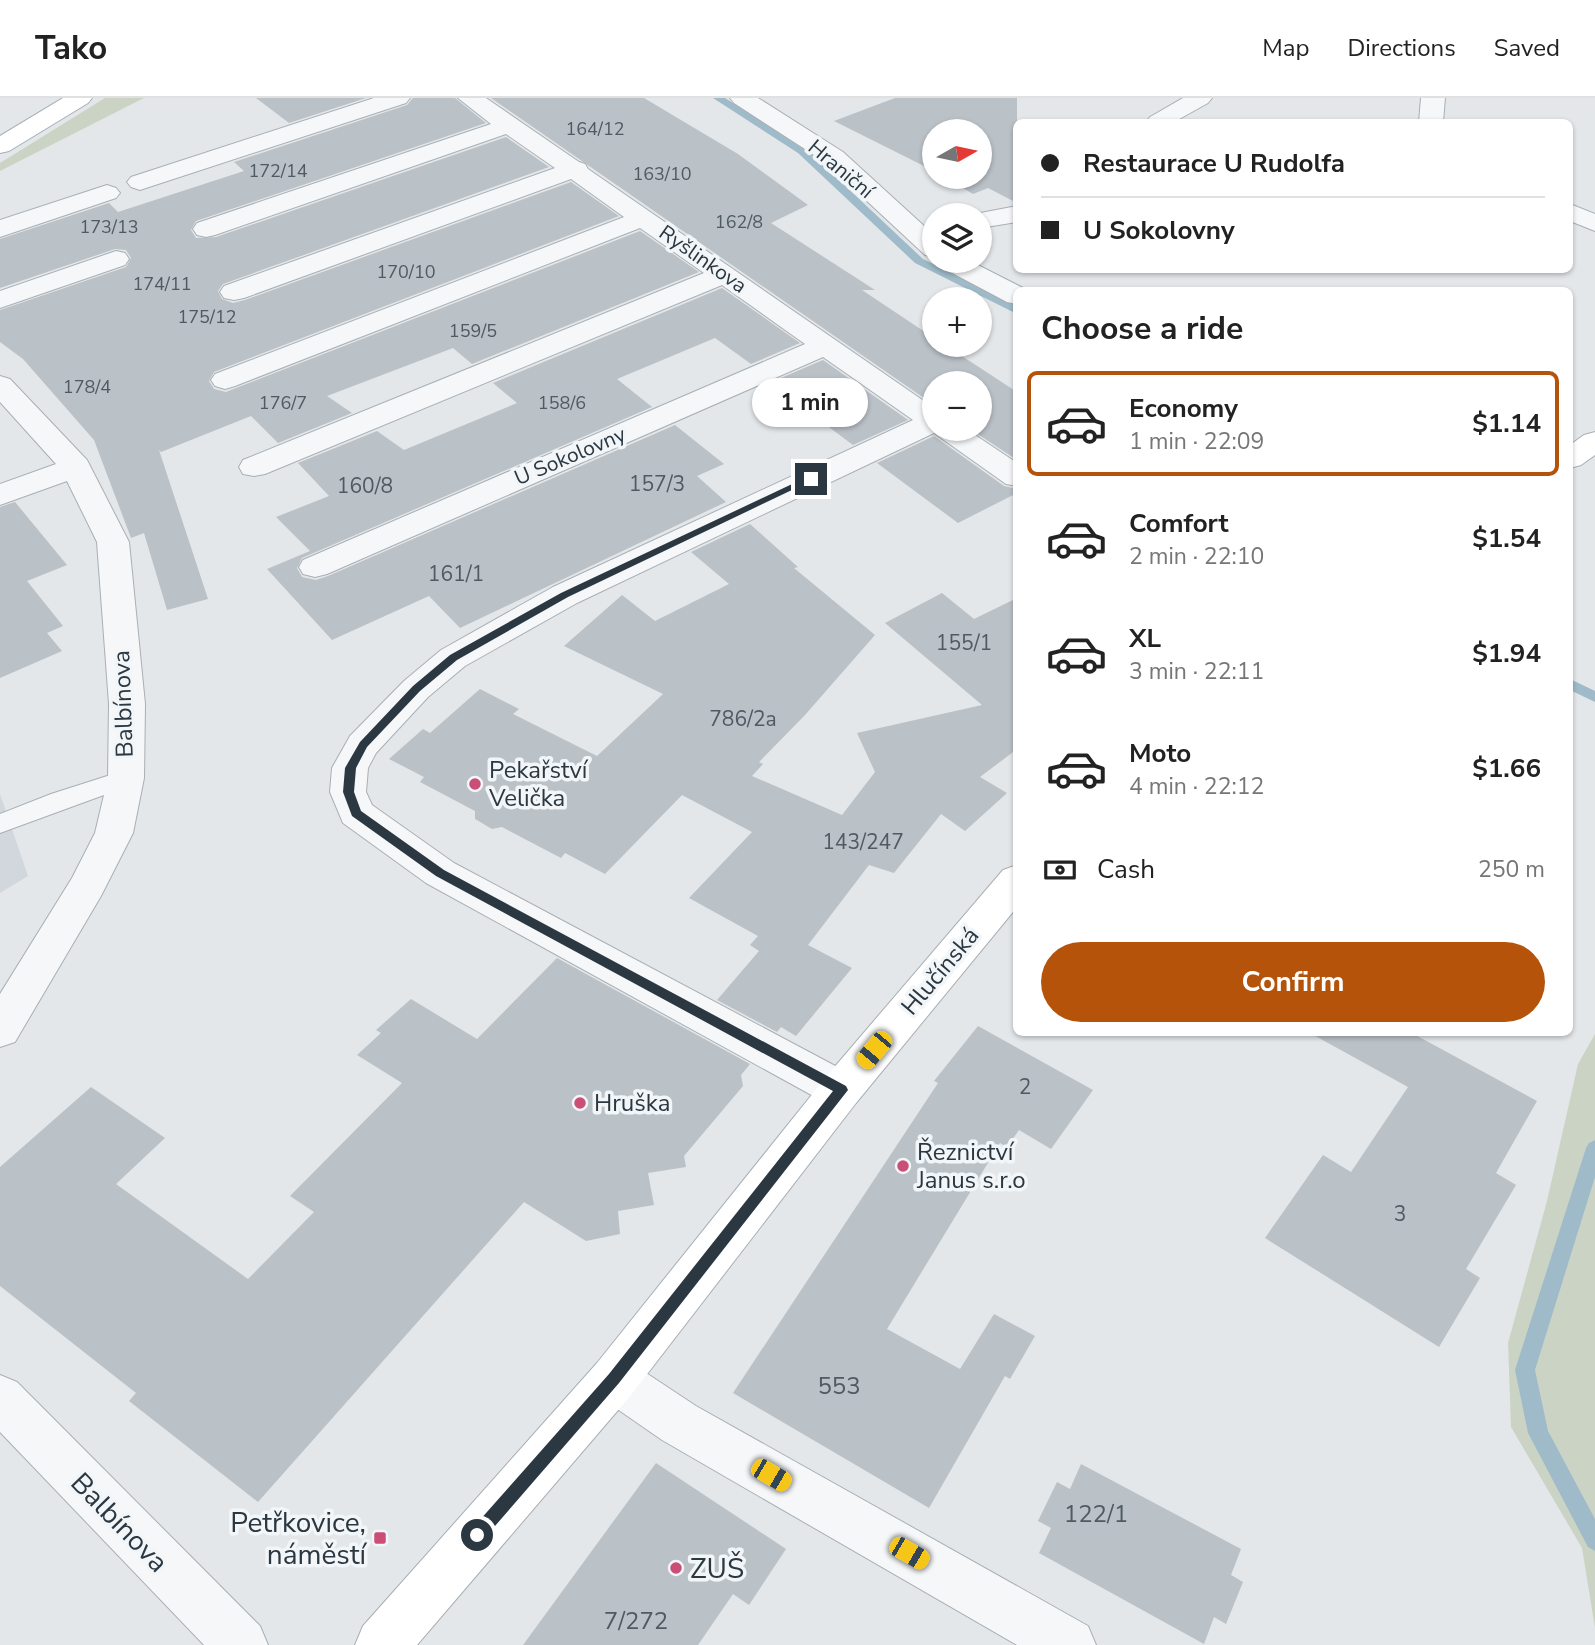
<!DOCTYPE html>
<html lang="en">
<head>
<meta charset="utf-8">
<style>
	body { margin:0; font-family:"Nunito Sans",sans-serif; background:#f2f2f2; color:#222; height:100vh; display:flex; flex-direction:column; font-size:26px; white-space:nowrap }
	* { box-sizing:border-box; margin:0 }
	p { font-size:23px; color:#767676 }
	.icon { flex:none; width:38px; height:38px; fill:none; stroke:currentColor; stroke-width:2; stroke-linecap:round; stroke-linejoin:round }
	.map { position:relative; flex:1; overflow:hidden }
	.sheet { position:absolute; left:1013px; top:189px; width:560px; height:749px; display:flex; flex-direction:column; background:#fff; border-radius:10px; box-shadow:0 2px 5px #0004 }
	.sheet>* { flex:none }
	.guide { position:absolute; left:1013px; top:21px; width:560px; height:154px; border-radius:10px; box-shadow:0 2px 5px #0004; display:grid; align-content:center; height:154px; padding:0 28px; background:#fff }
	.needle { width:46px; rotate:81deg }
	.fabs { position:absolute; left:922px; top:21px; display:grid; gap:14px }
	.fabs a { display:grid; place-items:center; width:70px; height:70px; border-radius:50%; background:#fff; box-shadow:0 2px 5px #0004; font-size:35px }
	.end { position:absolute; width:32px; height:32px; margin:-16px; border:9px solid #2b3842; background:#fff; box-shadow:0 0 0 4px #fff }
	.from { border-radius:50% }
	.bubble { position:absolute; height:49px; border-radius:24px; background:#fff; box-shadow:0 2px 5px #0004; font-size:23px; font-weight:700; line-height:49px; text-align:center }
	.car { position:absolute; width:21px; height:42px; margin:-21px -10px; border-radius:9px; box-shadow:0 0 5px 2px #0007; background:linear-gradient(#f5c518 24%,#345 0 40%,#f5c518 0 76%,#345 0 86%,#f5c518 0) }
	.guide b { display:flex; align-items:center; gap:24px; height:66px; font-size:26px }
	.guide b+b { border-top:2px solid #e0e0e0 }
	.guide i { width:18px; height:18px; background:#222 }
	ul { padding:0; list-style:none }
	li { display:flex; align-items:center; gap:21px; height:105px; margin:0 14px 10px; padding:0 14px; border:4px solid transparent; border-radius:10px }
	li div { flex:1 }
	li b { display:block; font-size:26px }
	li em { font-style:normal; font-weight:700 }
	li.current { border-color:#b45309 }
	li>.icon { width:63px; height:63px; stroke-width:1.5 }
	h2 { padding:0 28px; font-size:32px; line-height:84px }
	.pay { display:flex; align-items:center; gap:18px; height:77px; padding:0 28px; font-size:26px }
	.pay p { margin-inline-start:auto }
	.button { display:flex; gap:14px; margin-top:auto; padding:14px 28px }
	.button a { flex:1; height:80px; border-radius:42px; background:#b45309; color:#fff; font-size:28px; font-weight:700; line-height:80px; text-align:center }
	header { display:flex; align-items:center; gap:42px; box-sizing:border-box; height:98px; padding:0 35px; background:#fff; border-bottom:2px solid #e0e0e0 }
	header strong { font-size:33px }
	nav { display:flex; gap:38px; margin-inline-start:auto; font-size:24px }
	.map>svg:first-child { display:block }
</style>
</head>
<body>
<header>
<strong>Tako</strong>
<nav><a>Map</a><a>Directions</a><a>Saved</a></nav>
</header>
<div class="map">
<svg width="1595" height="1547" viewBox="0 0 1595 1547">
	<rect width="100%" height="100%" fill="#e3e7ea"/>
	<polygon fill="#d1d7dc" points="0,696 28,778 0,795"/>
	<g fill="#cbd4c4">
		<polygon points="105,0 144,0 0,73 0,65"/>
		<polygon points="1595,936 1595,1530 1582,1450 1511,1329 1508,1245 1547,1103 1578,966"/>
	</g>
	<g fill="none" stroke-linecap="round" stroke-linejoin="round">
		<g fill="#9fbbc9" fill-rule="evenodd">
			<polygon points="713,0 725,0 806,51 923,161 1017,208 1017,216 915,165 798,55"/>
			<polygon points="1570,581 1595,593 1595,604 1570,592"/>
			<polygon points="1595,1042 1595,1079 1535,1272 1548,1333 1595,1421 1595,1453 1588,1449 1528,1335 1515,1272 1586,1050 1589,1045"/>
		</g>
	</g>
	<g fill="#bac1c7">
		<polygon points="256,0 366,0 289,25"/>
		<polygon points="413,0 455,0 486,25 196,123 191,132 196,140 216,139 506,39 549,69 223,186 218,193 222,201 233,205 245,202 571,84 619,118 214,274 209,283 214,291 226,294 236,290 640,133 699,174 472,266 453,250 327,298 352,315 278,345 251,318 161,354 159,352 208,501 167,512 144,435 131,440 94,342 23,261 0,244 0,212 126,169 131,160 126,152 115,151 0,190 0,141 109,105 118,114 244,73 234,64 407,7"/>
		<polygon points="491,0 644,0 738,56 808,107 771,125 875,192 862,192 934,240 934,247 945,247 1017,294 1017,362 970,331 980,331 980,285 934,285 934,307"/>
		<polygon points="895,0 1017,0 1017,105 988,90 973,96 944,79 980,79 980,33 934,33 934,73 834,23"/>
		<polygon points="722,190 800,245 751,266 715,240 617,281 652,309 302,460 297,470 302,479 316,482 328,478 675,327 724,366 697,378 726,404 460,530 429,498 332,542 267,471 310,453 276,419 329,398 298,365 377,333 404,352 517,305 493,285"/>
		<polygon points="823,262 908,322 853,347 798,306 802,304 774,283"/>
		<polygon points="934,338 1004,388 1017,391 1017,395 958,425 877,365"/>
		<polygon points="15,404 67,467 27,483 63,528 47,535 62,553 0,580 0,409"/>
		<polygon points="750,426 798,469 794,470 875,537 805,617 759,664 763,666 752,678 842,717 875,674 857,635 982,607 885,525 942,495 974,521 1017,500 1017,651 980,679 1007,695 965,733 941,716 894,775 869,767 808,847 852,870 796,938 781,929 777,934 717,902 759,853 750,847 758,838 689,800 752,734 682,697 605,776 565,755 561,760 502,729 492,731 475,721 475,713 420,684 424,679 389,661 423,631 430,635 480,591 519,611 513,616 597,658 663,596 564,548 622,497 655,523 729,486 691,454"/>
		<polygon points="557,860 750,966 741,977 743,988 684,1058 686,1069 648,1075 654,1107 618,1113 620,1136 586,1143 524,1104 258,1404 129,1303 136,1295 0,1188 0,1069 91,989 165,1040 116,1086 248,1181 314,1114 290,1098 402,985 357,957 381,935 376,932 411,901 477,941"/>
		<polygon points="978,928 1093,992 1051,1051 1019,1032 1007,1049 1000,1045 887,1231 960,1271 994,1216 1035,1238 1010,1281 1005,1278 929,1410 733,1295 938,985 934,983"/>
		<polygon points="1308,934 1410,934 1537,1003 1496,1075 1516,1087 1466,1171 1480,1180 1439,1249 1265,1140 1323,1057 1351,1074 1408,989"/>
		<polygon points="656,1365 786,1451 749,1507 733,1496 698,1547 523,1547"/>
		<polygon points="1081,1366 1241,1451 1231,1477 1243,1484 1226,1526 1214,1519 1204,1546 1039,1455 1051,1430 1038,1423 1057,1384 1070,1391"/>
	</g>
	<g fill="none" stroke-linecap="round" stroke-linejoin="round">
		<g stroke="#a8afb4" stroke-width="2">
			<polygon id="lane" points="126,672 134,674 138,680 134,686 0,735 0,716 51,696"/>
		</g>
		<g stroke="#a8afb4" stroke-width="2">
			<g id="street">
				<polygon points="374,0 410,0 406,5 149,89 140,92 131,89 127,84 131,79"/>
				<polygon points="458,0 486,0 579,64 585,66 588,71 934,310 934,331 966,331 1017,365 1017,388 1006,386 934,335 577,505 465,568 428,599 376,655 368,670 366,694 372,707 454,765 856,979 862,992 856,1005 841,1010 826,1005 426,785 343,725 330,694 332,670 350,638 404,583 441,552 553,489 913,322 823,259 327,476 315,479 303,476 299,469 303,462 805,246 722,187 265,376 254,378 243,376 239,369 243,362 704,175 640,130 235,288 225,291 215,288 211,282 215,276 624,119 571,81 244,200 234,202 224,200 220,194 224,188 555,70 506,36 215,137 206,139 197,137 193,131 197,125 491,26"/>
				<polygon points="730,0 758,0 843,54 934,137 934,159 925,157 825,64 734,5"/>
				<polygon points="1183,0 1212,0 1208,5 1174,24 1146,24 1150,19"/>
				<polygon points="1421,0 1445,0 1443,24 1419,24"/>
				<polygon points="107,87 116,90 120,95 116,100 0,139 0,122"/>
				<polygon points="1570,106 1595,116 1595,133 1570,123"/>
				<polygon points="1017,108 1017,124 980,130 980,117 970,117"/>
				<polygon points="116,153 125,155 129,161 125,167 0,210 0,193"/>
				<polygon points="937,163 970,163 1027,192 1017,192 1017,206 1007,204 941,169"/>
				<polygon points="0,278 10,281 87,362 129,444 145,606 144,680 133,735 101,798 15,944 0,949 0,896 72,780 95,735 108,680 109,606 97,444 67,383 0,407 0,386 56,366 0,304"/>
				<polygon points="614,1258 631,1265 696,1308 1088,1528 1096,1547 1017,1547 662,1342 597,1297 590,1281 597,1265"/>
				<polygon points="0,1277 17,1284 260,1528 268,1547 204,1547 0,1334"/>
			</g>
		</g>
		<g stroke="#a8afb4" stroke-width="2">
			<g id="secondary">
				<polygon points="1595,334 1595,357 1581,367 1570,370 1570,347 1584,337"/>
				<polygon points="1017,767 1017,809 856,1005 631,1297 417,1547 355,1547 363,1528 597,1265 826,979 1003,772"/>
			</g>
		</g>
		<g stroke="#a3aeb6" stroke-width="2">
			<polygon id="primary" points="63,0 92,0 88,5 9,53 0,55 0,38"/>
		</g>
		<use href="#lane" fill="#f6f7f9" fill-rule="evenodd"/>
		<use href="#street" fill="#f6f7f9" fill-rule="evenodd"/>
		<use href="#secondary" fill="#fff" fill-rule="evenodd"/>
		<use href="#primary" fill="#fff" fill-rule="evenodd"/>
	</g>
	<polygon fill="#2b3842" points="807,379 815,381 568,499 457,562 420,593 367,649 356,670 354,694 361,713 444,772 846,988 848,992 619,1285 482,1443 477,1445 471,1443 469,1437 471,1432 609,1276 833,993 436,778 352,718 343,694 345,670 360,644 413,588 450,557 561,495"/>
	<g fill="#ca4e76" stroke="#f3f6f8" stroke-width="2.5">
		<circle cx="475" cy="686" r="7"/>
		<circle cx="580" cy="1005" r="7"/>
		<circle cx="903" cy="1068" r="7"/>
		<rect x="373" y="1433" width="14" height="14" rx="3.5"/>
		<circle cx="676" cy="1470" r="7"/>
	</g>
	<g text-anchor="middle" stroke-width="7" stroke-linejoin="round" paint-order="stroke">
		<g font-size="18" fill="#4f5a63">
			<text x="595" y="37">164/12</text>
			<text x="278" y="79">172/14</text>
			<text x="662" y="82">163/10</text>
			<text x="739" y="130">162/8</text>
			<text x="109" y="135">173/13</text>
			<text x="406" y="180">170/10</text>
			<text x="162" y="192">174/11</text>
			<text x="207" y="225">175/12</text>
			<text x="473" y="239">159/5</text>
			<text x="87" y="295">178/4</text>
			<text x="283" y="311">176/7</text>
			<text x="562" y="311">158/6</text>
		</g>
		<g font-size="21" fill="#2b3842" stroke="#f3f6f8">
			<text transform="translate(841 71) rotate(40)" y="7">Hraniční</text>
			<text transform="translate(703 161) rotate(35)" y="7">Ryšlinkova</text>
			<text transform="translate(570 358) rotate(-23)" y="7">U Sokolovny</text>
		</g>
		<g font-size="21" fill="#4f5a63">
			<text x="657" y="393">157/3</text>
			<text x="365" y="395">160/8</text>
			<text x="456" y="483">161/1</text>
			<text x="964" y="552">155/1</text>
			<text x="743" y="628">786/2a</text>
			<text x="863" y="751">143/247</text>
			<text x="1025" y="996">2</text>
			<text x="1400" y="1123">3</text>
		</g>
		<g font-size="24" fill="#2b3842" stroke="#f3f6f8">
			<text transform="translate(123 606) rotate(-92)" y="8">Balbínova</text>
			<text transform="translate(940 873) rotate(-50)" y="8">Hlučínská</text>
		</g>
		<g font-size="24" fill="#2b3842" stroke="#f3f6f8" text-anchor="start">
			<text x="489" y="680">Pekařství<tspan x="489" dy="28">Velička</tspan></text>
			<text x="594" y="1013">Hruška</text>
			<text x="917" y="1062">Řeznictví<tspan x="917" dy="28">Janus s.r.o</tspan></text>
		</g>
		<g font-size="24" fill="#4f5a63">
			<text x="839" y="1296">553</text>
			<text x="1096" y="1424">122/1</text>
			<text x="636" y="1531">7/272</text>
		</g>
		<g font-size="28" fill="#2b3842" stroke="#f3f6f8">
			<text transform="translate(120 1424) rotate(46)" y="10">Balbínova</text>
		</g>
		<g font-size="28" fill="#2b3842" stroke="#f3f6f8" text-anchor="end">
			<text x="366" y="1434">Petřkovice,<tspan x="366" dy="32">náměstí</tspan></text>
			<text x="690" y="1480" text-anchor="start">ZUŠ</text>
		</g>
	</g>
</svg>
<div class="fabs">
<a><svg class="needle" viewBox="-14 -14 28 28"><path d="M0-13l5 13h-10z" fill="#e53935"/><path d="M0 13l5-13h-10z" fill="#767676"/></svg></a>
<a><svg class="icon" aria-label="layers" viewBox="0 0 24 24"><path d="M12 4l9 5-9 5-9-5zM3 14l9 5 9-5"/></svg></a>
<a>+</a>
<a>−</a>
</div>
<i class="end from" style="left:477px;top:1437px"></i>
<i class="end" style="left:811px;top:381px"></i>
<div class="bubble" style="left:752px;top:280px;width:116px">1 min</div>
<i class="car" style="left:874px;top:952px;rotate:220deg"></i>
<i class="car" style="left:771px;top:1377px;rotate:120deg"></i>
<i class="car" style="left:909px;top:1455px;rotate:120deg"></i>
<div class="guide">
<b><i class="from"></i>Restaurace U Rudolfa</b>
<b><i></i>U Sokolovny</b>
</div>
<section class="sheet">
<h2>Choose a ride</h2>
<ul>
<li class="current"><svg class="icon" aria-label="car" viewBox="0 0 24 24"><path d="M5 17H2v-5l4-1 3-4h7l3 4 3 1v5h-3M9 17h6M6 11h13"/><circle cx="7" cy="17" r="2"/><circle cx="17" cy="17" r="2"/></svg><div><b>Economy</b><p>1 min · 22:09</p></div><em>$1.14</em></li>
<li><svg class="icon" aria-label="car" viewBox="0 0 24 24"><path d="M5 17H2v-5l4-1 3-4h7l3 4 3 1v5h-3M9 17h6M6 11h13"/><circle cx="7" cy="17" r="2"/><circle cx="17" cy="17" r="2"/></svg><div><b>Comfort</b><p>2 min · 22:10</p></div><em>$1.54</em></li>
<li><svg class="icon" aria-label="car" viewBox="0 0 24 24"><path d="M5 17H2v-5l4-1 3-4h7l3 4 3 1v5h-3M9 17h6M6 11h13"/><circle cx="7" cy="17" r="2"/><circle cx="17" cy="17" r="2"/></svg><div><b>XL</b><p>3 min · 22:11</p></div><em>$1.94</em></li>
<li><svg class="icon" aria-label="car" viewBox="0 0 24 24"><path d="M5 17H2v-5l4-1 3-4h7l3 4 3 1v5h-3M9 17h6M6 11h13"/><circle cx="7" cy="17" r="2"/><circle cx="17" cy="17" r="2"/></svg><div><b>Moto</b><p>4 min · 22:12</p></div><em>$1.66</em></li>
</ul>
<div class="pay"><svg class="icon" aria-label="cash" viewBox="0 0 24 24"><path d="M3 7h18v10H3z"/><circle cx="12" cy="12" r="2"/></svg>Cash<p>250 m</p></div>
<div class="button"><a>Confirm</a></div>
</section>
</div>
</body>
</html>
